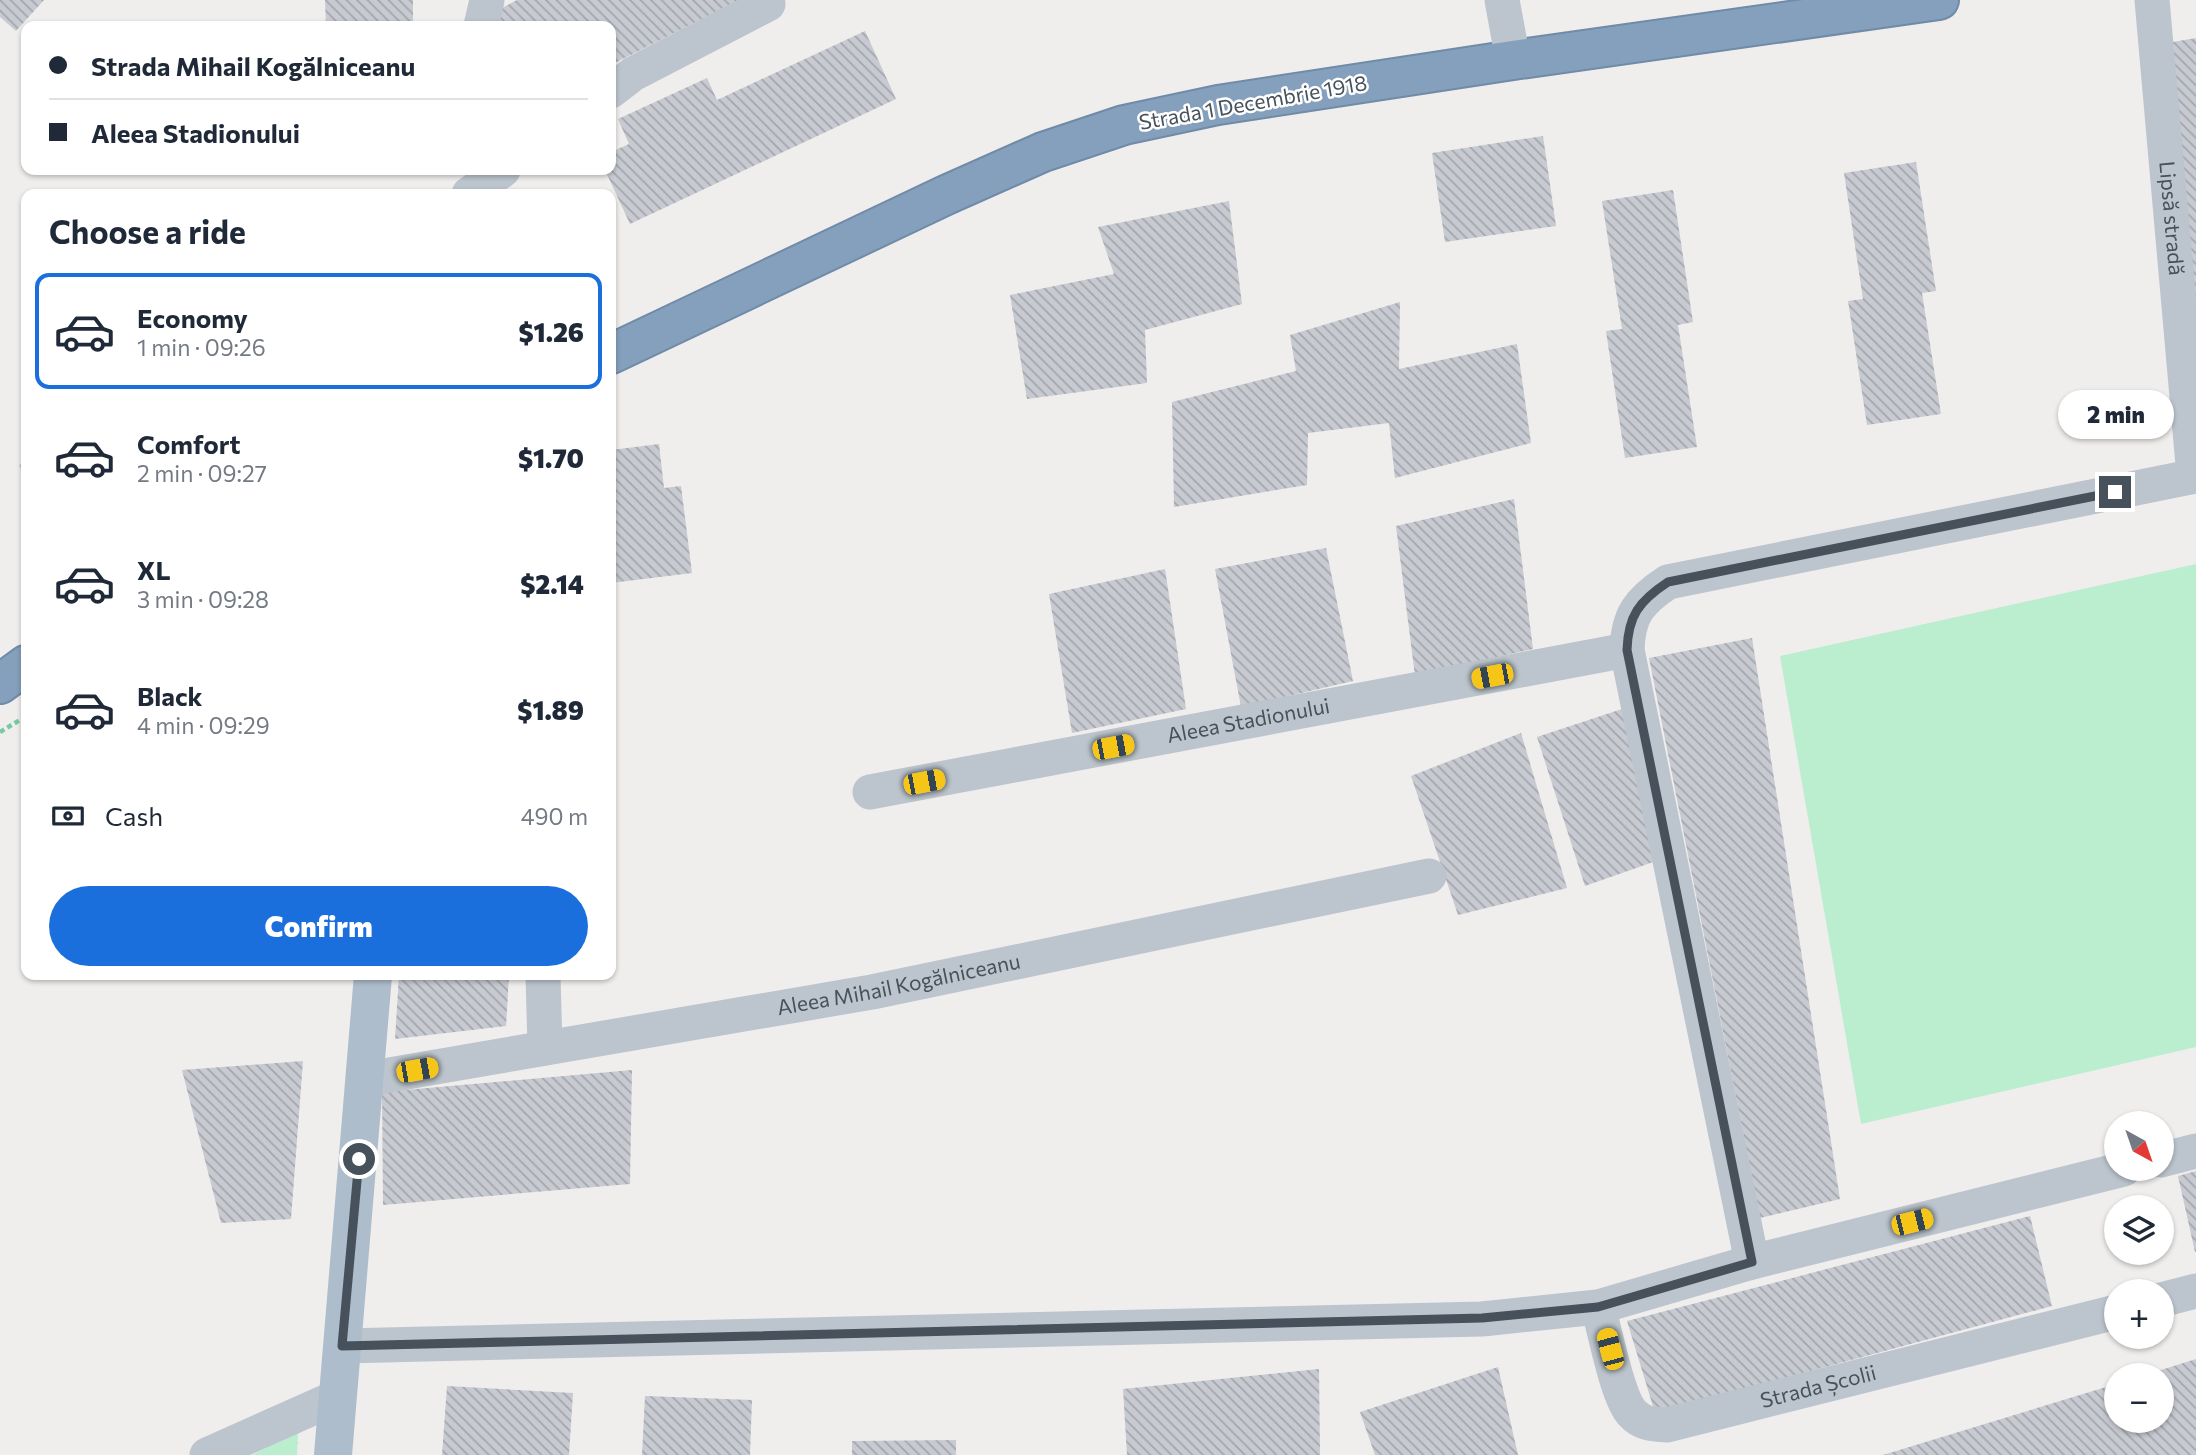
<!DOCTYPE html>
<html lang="en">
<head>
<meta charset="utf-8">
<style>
	body { margin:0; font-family:Commissioner,sans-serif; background:#f6f6f7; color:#1f2937; height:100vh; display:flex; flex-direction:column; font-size:26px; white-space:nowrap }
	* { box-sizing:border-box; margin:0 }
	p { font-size:23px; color:#747a83 }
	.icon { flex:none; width:38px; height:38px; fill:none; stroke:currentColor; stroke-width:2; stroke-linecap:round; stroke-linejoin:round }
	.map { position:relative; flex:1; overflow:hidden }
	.details { position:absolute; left:21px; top:189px; width:595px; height:791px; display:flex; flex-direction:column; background:#fff; border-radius:14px; box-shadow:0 2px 5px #0004 }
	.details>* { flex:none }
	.banner { position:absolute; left:21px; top:21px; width:595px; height:154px; border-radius:14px; box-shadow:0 2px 5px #0004; display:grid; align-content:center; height:154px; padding:0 28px; background:#fff }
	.needle { width:46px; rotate:140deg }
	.tools { position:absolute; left:2104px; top:1111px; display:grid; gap:14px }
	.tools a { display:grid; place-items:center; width:70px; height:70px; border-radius:50%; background:#fff; box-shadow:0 2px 5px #0004; font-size:35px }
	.end { position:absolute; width:32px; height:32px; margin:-16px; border:9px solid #46515b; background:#fff; box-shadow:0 0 0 4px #fff }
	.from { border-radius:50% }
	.bubble { position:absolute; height:49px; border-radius:24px; background:#fff; box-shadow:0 2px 5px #0004; font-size:23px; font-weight:800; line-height:49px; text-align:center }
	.car { position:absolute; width:21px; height:42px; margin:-21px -10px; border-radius:9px; box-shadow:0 0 5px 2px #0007; background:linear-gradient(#f5c518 24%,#345 0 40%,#f5c518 0 76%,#345 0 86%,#f5c518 0) }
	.banner b { display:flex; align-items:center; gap:24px; height:66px; font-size:26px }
	.banner b+b { border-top:2px solid #e0e1e3 }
	.banner i { width:18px; height:18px; background:#1f2937 }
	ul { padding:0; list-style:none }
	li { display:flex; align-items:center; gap:21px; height:116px; margin:0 14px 10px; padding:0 14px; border:4px solid transparent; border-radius:14px }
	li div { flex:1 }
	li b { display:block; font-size:26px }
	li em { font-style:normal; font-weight:800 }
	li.selected { border-color:#1a6fdd }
	li>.icon { width:63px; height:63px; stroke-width:1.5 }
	h2 { padding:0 28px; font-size:32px; line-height:84px }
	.pay { display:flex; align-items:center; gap:18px; height:77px; padding:0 28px; font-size:26px }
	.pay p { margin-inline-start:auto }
	.cta { display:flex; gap:14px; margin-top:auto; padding:14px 28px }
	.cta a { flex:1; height:80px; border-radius:42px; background:#1a6fdd; color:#fff; font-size:28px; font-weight:800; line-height:80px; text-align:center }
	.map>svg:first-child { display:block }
</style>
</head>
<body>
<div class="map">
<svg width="2196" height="1455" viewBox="0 0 2196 1455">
	<defs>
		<pattern id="park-tufts" width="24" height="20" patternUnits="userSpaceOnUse" patternTransform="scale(1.75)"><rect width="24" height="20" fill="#bbeecf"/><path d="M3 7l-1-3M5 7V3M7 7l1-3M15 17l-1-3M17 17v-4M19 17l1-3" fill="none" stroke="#a2ceb4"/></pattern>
		<pattern id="building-back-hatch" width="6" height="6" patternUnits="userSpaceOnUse" patternTransform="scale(1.75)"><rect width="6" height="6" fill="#c7cad0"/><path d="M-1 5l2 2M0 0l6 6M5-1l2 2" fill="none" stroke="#a3a6ac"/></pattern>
	</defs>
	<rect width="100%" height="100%" fill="#f0eded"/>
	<polygon fill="url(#park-tufts)" points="298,1431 297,1455 252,1455"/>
	<polygon fill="#bbeecf" points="2196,564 2196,1047 1861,1124 1780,656"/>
	<g fill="url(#building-back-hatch)">
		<polygon points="0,0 44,0 16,31 0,17"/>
		<polygon points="325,0 413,0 413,26 326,26"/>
		<polygon points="517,0 739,0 611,65 611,26 487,26 483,18"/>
		<polygon points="865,31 896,99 630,224 605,170 611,170 611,152 629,144 618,119 707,78 717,100"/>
		<polygon points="2196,38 2196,297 2194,297 2167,43"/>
		<polygon points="1543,136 1556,226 1445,242 1432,153"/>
		<polygon points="1916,162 1936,291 1922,293 1941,414 1867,425 1848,301 1863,299 1844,173"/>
		<polygon points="1673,190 1693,322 1678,325 1697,447 1625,458 1606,331 1622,329 1602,201"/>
		<polygon points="1229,201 1242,304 1145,330 1147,383 1027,399 1010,295 1114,274 1098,227"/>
		<polygon points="1400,302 1399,369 1517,344 1531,443 1395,478 1389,423 1308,433 1307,485 1174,507 1172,402 1296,371 1290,335"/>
		<polygon points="659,444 664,488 681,486 692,573 611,583 611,450"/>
		<polygon points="26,462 26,481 19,465"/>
		<polygon points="1514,499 1533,649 1415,676 1396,526"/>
		<polygon points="1326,548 1353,681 1241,707 1215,569"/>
		<polygon points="1165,569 1186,709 1072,733 1049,594"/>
		<polygon points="1752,638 1840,1199 1760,1218 1649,658"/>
		<polygon points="1625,708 1659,860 1585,886 1537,737"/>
		<polygon points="1521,733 1567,888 1458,915 1411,776"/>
		<polygon points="399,975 509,975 506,1026 395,1039"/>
		<polygon points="303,1061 291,1219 221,1223 182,1070"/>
		<polygon points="632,1070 630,1184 383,1205 382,1092"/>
		<polygon points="2196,1171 2196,1252 2195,1252 2178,1176"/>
		<polygon points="2030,1216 2052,1306 1655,1413 1627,1321"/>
		<polygon points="2196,1359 2196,1455 1883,1455 2116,1384 2116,1421 2161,1421 2161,1376 2145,1375"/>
		<polygon points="1498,1367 1518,1455 1375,1455 1360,1412"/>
		<polygon points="1319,1369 1320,1455 1127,1455 1123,1389"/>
		<polygon points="447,1386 573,1393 569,1455 442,1455"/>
		<polygon points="645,1396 752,1400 750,1455 642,1455"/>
		<polygon points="956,1440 956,1455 852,1455 852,1441"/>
	</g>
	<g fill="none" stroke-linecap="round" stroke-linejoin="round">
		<g stroke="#708ba8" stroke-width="42">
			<g id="highway">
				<polyline points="611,354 946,195 1043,152 1124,125 1218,105 1513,60 1939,0"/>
				<polyline points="0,684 26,665"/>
			</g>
		</g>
		<polyline stroke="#74cca0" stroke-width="4.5" stroke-dasharray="5 3.5" stroke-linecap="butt" points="0,732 20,720"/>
		<g stroke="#bcc5cd" stroke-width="35">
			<polyline points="1502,0 1513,60"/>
			<path id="s1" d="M2152,0l42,476"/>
			<polyline points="481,26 487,0"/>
			<polyline points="611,91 633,74 768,4"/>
			<polyline points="469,194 503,170"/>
			<path id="s2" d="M870,792l757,-142"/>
			<polyline points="543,975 545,1048"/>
			<path id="s3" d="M366,1079l506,-87 557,-116"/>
			<polyline points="2161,1160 2196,1151"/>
			<path d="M1752,1262l-125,-612c1,-35 12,-49 41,-68l528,-106"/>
			<polyline points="2161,1300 2196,1291"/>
			<path id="s4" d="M1598,1307c7,23 19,90 34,106 10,11 21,11 35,12l449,-113"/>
			<polyline points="342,1346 1482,1319 1598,1307 1752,1262 2124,1169"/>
			<polyline points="207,1455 337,1397"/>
		</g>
		<polyline stroke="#adbdcc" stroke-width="38" points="333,1455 373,975"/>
		<use href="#highway" stroke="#85a0bc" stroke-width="38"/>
	</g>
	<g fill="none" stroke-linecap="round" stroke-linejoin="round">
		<path stroke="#46515b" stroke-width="9" d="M359,1159l-17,187 1140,-28 116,-11 154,-45 -125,-612c1,-34 12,-49 41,-68l447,-90"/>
	</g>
	<g text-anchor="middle" stroke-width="5" stroke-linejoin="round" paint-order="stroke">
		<g font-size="21" fill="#46515b" stroke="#fff">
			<text transform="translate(1253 103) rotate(-10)" y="7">Strada 1 Decembrie 1918</text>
			<text dy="7" stroke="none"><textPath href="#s1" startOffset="219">Lipsă stradă</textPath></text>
			<text dy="7" stroke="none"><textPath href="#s2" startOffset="385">Aleea Stadionului</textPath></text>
			<text dy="7" stroke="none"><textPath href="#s3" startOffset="541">Aleea Mihail Kogălniceanu</textPath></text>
			<text dy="7" stroke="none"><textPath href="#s4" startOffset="306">Strada Școlii</textPath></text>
		</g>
	</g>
</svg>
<div class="tools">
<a><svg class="needle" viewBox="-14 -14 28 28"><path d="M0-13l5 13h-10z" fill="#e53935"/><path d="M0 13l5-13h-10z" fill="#747a83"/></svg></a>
<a><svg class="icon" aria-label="layers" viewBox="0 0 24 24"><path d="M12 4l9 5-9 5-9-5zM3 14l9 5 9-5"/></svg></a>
<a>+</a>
<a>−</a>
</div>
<i class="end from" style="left:359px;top:1159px"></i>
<i class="end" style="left:2115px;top:492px"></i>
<div class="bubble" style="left:2058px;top:390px;width:116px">2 min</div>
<i class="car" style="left:1492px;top:676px;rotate:259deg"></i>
<i class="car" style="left:1113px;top:747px;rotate:79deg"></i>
<i class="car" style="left:924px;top:782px;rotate:79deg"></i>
<i class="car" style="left:417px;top:1070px;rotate:80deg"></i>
<i class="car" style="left:1912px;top:1222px;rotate:76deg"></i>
<i class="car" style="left:1610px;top:1349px;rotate:345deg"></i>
<div class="banner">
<b><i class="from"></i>Strada Mihail Kogălniceanu</b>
<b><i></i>Aleea Stadionului</b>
</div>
<section class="details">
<h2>Choose a ride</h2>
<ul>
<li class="selected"><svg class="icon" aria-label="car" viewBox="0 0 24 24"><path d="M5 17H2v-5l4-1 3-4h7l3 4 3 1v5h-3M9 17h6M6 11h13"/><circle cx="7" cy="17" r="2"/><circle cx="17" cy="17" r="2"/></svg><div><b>Economy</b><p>1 min · 09:26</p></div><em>$1.26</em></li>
<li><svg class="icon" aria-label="car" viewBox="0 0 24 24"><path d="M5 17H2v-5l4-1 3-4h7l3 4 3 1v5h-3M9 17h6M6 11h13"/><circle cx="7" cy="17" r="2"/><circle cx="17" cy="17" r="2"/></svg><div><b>Comfort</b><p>2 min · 09:27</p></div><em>$1.70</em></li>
<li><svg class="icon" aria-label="car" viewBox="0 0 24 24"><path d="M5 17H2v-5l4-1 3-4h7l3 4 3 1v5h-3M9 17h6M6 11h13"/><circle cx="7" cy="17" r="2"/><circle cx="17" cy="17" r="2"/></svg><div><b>XL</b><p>3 min · 09:28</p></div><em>$2.14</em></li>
<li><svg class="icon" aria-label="car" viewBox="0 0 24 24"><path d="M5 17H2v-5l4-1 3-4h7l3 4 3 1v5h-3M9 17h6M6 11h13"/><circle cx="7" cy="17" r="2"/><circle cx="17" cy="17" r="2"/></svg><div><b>Black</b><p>4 min · 09:29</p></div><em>$1.89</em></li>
</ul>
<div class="pay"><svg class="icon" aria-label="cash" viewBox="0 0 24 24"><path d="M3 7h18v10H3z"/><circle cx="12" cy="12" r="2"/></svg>Cash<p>490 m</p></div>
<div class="cta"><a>Confirm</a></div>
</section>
</div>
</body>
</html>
